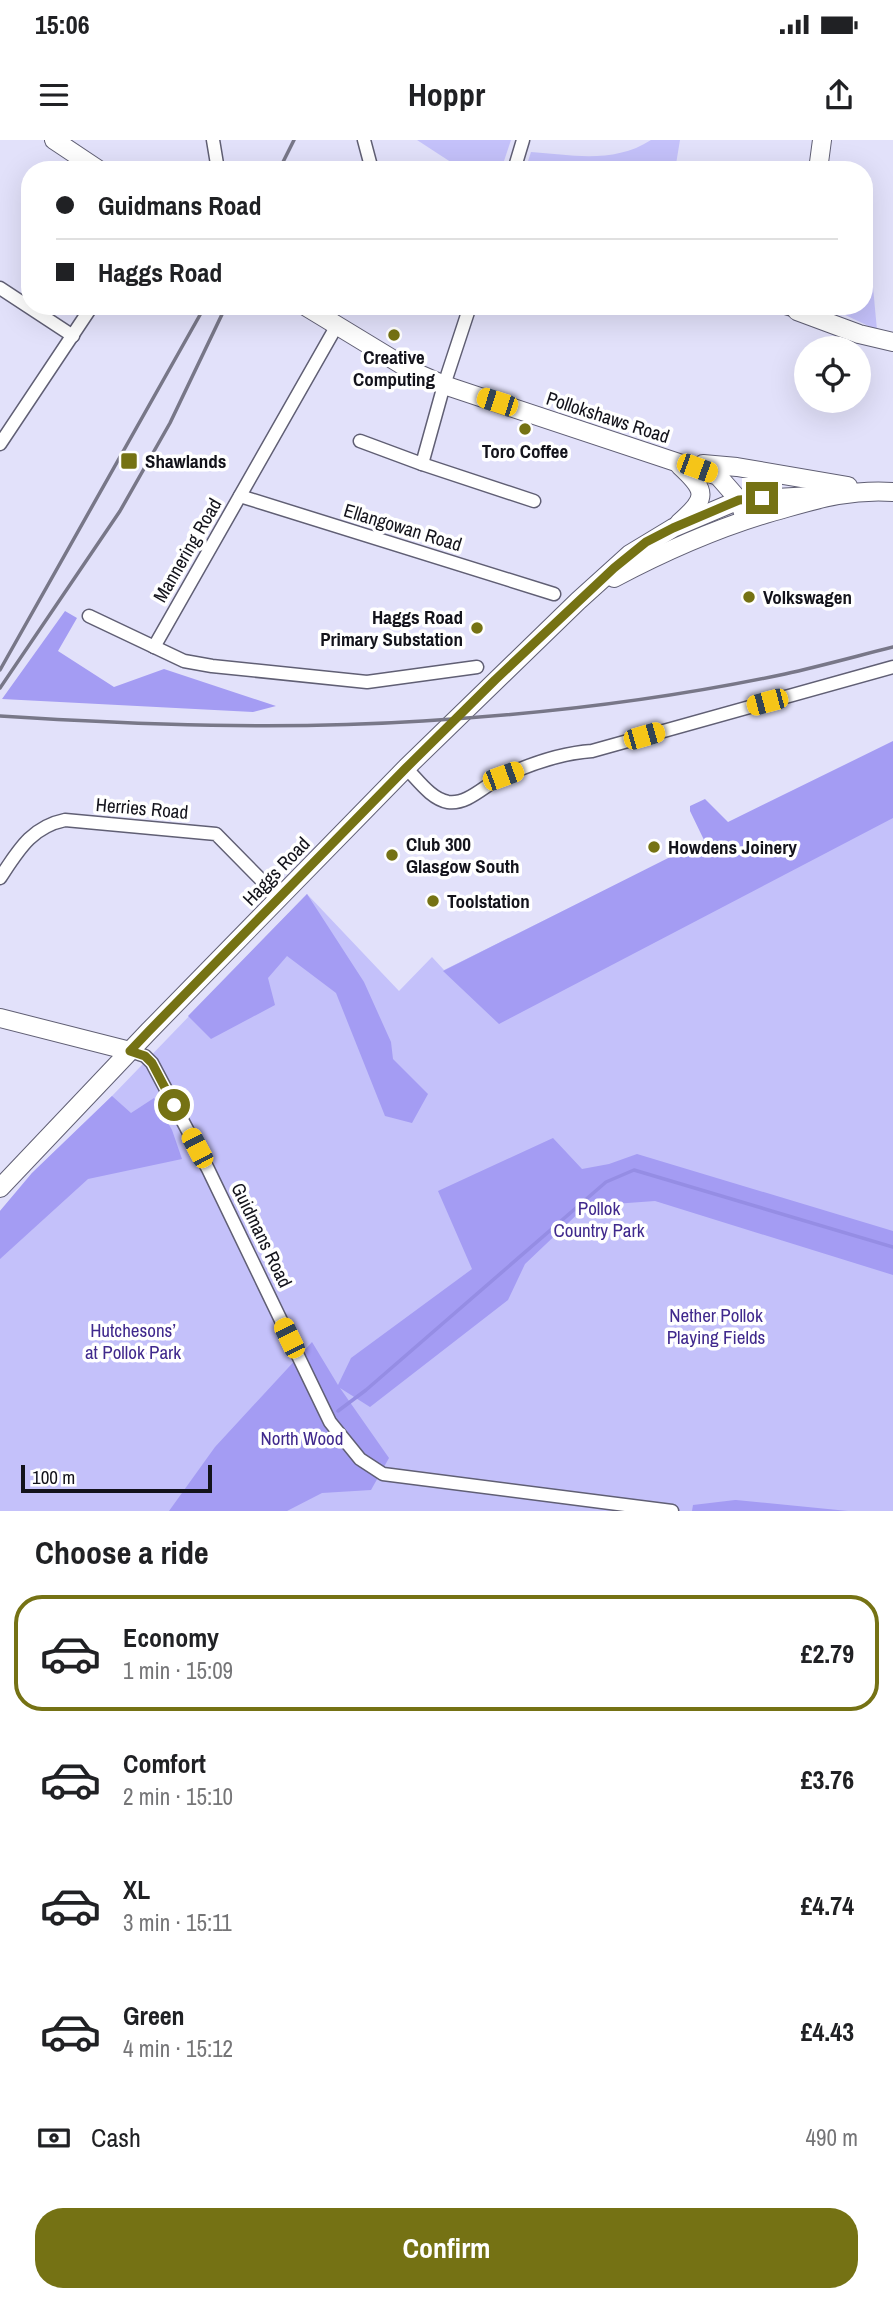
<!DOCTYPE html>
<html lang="en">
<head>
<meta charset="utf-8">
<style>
	body { margin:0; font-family:"Archivo Narrow",sans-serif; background:#f2f2f2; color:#202124; height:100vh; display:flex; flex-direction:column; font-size:26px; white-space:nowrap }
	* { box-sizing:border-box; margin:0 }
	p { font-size:23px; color:#757577 }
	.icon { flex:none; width:38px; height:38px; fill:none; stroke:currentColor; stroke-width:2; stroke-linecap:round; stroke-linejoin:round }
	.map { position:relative; height:1371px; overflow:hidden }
	.drawer { display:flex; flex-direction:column; background:#fff; flex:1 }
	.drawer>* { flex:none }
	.top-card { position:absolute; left:21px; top:21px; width:852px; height:154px; border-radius:28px; box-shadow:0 7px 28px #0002; display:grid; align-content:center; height:154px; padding:0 35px; background:#fff }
	.tools { position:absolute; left:794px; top:196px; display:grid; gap:14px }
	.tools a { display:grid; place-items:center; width:77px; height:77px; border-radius:50%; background:#fff; box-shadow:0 7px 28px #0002; font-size:35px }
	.scale { position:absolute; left:21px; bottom:18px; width:191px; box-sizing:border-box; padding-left:7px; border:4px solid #13131b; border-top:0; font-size:19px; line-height:24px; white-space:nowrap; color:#13131b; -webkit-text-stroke:5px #fff; paint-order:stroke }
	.end { position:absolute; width:32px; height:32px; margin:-16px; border:9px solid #757214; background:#fff; box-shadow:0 0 0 4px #fff }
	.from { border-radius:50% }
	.car { position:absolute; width:21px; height:42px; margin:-21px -10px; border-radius:9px; box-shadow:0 0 5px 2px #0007; background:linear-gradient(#f5c518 24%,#345 0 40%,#f5c518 0 76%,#345 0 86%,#f5c518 0) }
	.top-card b { display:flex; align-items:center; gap:24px; height:66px; font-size:26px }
	.top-card b+b { border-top:2px solid #e0e0e0 }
	.top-card i { width:18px; height:18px; background:#202124 }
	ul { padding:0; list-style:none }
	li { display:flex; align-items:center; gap:21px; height:116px; margin:0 14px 10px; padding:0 21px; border:4px solid transparent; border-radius:28px }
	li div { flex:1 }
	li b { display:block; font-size:26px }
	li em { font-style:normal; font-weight:700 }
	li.selected { border-color:#757214 }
	li>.icon { width:63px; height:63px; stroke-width:1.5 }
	h2 { padding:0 35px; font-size:32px; line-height:84px }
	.pay { display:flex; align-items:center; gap:18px; height:77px; padding:0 35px; font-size:26px }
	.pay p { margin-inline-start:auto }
	.cta { display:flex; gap:14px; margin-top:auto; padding:14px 35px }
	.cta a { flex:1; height:80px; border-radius:28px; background:#757214; color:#fff; font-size:28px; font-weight:700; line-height:80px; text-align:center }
	.status { display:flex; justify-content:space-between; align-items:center; height:49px; padding:0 35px; background:#fff; direction:ltr }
	.status svg { height:19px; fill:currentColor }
	header { display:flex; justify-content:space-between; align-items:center; height:91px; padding:0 35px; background:#fff; font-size:32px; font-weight:700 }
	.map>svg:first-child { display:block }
</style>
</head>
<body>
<div class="status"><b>15:06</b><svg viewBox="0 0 49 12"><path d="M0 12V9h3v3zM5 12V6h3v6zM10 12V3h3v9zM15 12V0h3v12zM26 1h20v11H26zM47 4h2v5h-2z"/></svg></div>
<header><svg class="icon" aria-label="menu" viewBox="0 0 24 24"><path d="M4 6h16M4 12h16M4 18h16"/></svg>Hoppr<svg class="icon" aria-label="share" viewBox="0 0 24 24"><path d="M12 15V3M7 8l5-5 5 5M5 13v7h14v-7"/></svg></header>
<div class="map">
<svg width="893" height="1371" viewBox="0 0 893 1371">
	<rect width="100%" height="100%" fill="#e2e1fa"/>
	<g fill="#c4c1fa">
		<polygon points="417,0 511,0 501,30 463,30"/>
		<path d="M651,0h29l-5,30h-150l6,-18c41,3 83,12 120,-12z"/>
		<polygon points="865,111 873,147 877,190 826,166 864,166"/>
		<polygon points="893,611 893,1371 0,1371 0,1071 32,1033 112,956 307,754 399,851 432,817 444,830 843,632"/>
	</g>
	<g fill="#a49cf3">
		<polygon points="65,471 77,478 58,511 114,547 164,529 276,566 253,572 2,559"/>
		<polygon points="893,601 893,678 499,884 443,831 704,700 690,671 690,666 705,659 728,682"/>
		<polygon points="307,754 364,842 391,902 393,919 428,954 412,983 385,976 336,853 287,816 268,838 275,865 211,899 188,876"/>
		<polygon points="112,956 131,973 154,958 172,990 182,1019 88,1039 0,1119 0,1071 32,1033"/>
		<polygon points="553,998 582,1029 609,1024 637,1014 893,1091 893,1135 655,1061 586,1066 525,1124 508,1160 370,1267 340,1248 389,1318 371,1350 322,1353 287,1371 169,1371 215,1307 312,1202 338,1245 351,1218 472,1129 438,1051"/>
		<polygon points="735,1360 736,1360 848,1371 692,1371 693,1365"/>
	</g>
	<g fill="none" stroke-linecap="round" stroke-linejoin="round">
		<polyline stroke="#958de4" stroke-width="3.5" points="338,1271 366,1250 606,1042 634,1030 893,1107"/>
		<g stroke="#605f74" stroke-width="15">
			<g id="street">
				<polyline points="213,0 218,30"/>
				<polyline points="364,0 372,30"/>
				<polyline points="514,30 523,0"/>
				<polyline points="0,148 73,196"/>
				<polyline points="780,166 797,171"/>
				<polyline points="360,301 422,324 534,361"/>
				<polyline points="0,304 92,166"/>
				<polyline points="422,324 444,245 470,166"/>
				<polyline points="240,356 554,454"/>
				<polyline points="89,476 184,521 212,526 367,542 477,527"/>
				<polyline points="154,507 336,187"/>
				<path d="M406,628c12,12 25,31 42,34 20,3 38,-18 54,-25 28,-13 59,-24 90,-26l301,-84"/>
				<path d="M0,738c18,-27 31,-51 65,-58l151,14 63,64"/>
				<polyline points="130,911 145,916 152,923 208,1029 330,1282 360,1319 383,1334 672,1371"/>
			</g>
		</g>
		<g stroke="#605f74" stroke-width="20">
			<g id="secondary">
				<polyline points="54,0 99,30"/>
				<polyline points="818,30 822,0"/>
				<polyline points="305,166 412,231 444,245 718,336 739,360 745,379"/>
				<polyline points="798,166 797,171 859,194 893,202"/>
				<polyline points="703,324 737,327 848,346"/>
				<path d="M679,383c29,-25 28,-32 1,-57"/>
				<path d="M614,438c51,-27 103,-50 158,-66 43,-12 75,-23 121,-20"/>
				<polyline points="0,878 130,911"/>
				<polyline points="0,1048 149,891 406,628 578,461 630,414 673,388 739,360 830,355"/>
			</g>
		</g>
		<use href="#street" stroke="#fff" stroke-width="12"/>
		<use href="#secondary" stroke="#fff" stroke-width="18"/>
		<g stroke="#787788" stroke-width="3.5">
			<polyline points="279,30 294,0"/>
			<polyline points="0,530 205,166"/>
			<polyline points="0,548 120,371 170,283 226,166"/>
			<path d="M0,576c140,9 283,14 423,5 121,-7 244,-22 362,-47 36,-8 72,-18 108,-27"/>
		</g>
	</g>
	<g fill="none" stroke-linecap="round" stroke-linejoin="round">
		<polyline stroke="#757214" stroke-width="9" points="174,965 152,923 145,916 130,911 149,891 406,628 495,540 614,428 646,402 673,388 739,360 762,358"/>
	</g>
	<g fill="#757214" stroke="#fff" stroke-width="2.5">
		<circle cx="394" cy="195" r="7"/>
		<circle cx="525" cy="289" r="7"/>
		<rect x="120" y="312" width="18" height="18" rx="3.5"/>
		<circle cx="749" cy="457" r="7"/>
		<circle cx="477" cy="488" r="7"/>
		<circle cx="654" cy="707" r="7"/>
		<circle cx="392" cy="715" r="7"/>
		<circle cx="433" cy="761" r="7"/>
	</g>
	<g text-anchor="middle" stroke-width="7" stroke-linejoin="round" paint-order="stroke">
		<g font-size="19" font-weight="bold" fill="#13131b" stroke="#fff" text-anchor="start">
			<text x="394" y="224" text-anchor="middle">Creative<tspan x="394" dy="22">Computing</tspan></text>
			<text x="525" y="318" text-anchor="middle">Toro Coffee</text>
			<text x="145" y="328">Shawlands</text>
			<text x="763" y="464">Volkswagen</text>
			<text x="463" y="484" text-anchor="end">Haggs Road<tspan x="463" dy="22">Primary Substation</tspan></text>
			<text x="406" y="711">Club 300<tspan x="406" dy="22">Glasgow South</tspan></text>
			<text x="668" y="714">Howdens Joinery</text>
			<text x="447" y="768">Toolstation</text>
		</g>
		<g font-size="19" fill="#13131b" stroke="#fff">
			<text transform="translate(608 277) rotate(18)" y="7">Pollokshaws Road</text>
			<text transform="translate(403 387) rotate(17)" y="7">Ellangowan Road</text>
			<text transform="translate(187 410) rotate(-60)" y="7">Mannering Road</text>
			<text transform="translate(142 668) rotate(5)" y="7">Herries Road</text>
			<text transform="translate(276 731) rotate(-46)" y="7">Haggs Road</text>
			<text transform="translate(262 1095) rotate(64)" y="7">Guidmans Road</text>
		</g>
		<g font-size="19" fill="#40298d" stroke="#fff">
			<text x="599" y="1075">Pollok<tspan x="599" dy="22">Country Park</tspan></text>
			<text x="716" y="1182">Nether Pollok<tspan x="716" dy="22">Playing Fields</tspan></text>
			<text x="133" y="1197">Hutchesons’<tspan x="133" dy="22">at Pollok Park</tspan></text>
			<text x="302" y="1305">North Wood</text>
		</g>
	</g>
</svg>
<div class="tools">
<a><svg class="icon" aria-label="locate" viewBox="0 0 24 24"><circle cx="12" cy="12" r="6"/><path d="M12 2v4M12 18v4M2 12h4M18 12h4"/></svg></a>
</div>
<div class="scale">100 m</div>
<i class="end from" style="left:174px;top:965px"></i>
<i class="end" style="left:762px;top:358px"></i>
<i class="car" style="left:497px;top:262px;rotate:288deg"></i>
<i class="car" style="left:697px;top:328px;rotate:110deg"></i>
<i class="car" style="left:767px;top:562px;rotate:255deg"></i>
<i class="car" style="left:644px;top:596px;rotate:74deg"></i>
<i class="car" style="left:503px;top:636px;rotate:70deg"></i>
<i class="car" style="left:197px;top:1008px;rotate:332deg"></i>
<i class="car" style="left:289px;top:1198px;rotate:334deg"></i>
<div class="top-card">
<b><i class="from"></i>Guidmans Road</b>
<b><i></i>Haggs Road</b>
</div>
</div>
<section class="drawer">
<h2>Choose a ride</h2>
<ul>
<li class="selected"><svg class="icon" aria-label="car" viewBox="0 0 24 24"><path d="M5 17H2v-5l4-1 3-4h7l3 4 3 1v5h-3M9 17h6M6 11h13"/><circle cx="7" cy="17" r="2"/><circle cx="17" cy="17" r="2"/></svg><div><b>Economy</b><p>1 min · 15:09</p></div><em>£2.79</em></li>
<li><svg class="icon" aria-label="car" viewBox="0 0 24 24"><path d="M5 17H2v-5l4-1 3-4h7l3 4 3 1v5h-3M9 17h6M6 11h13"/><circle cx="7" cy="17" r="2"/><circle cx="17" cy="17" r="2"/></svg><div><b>Comfort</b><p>2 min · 15:10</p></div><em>£3.76</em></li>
<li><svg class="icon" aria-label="car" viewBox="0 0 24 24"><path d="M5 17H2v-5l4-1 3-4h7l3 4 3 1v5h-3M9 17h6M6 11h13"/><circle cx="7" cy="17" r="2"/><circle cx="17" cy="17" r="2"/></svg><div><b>XL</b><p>3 min · 15:11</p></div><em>£4.74</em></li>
<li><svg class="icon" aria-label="car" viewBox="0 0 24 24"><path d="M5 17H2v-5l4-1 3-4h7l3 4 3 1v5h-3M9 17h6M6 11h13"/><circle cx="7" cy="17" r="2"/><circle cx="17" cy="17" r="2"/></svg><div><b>Green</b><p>4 min · 15:12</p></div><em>£4.43</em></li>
</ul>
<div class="pay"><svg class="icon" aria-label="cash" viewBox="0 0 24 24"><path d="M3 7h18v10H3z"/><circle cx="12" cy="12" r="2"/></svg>Cash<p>490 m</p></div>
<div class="cta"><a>Confirm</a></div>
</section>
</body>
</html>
